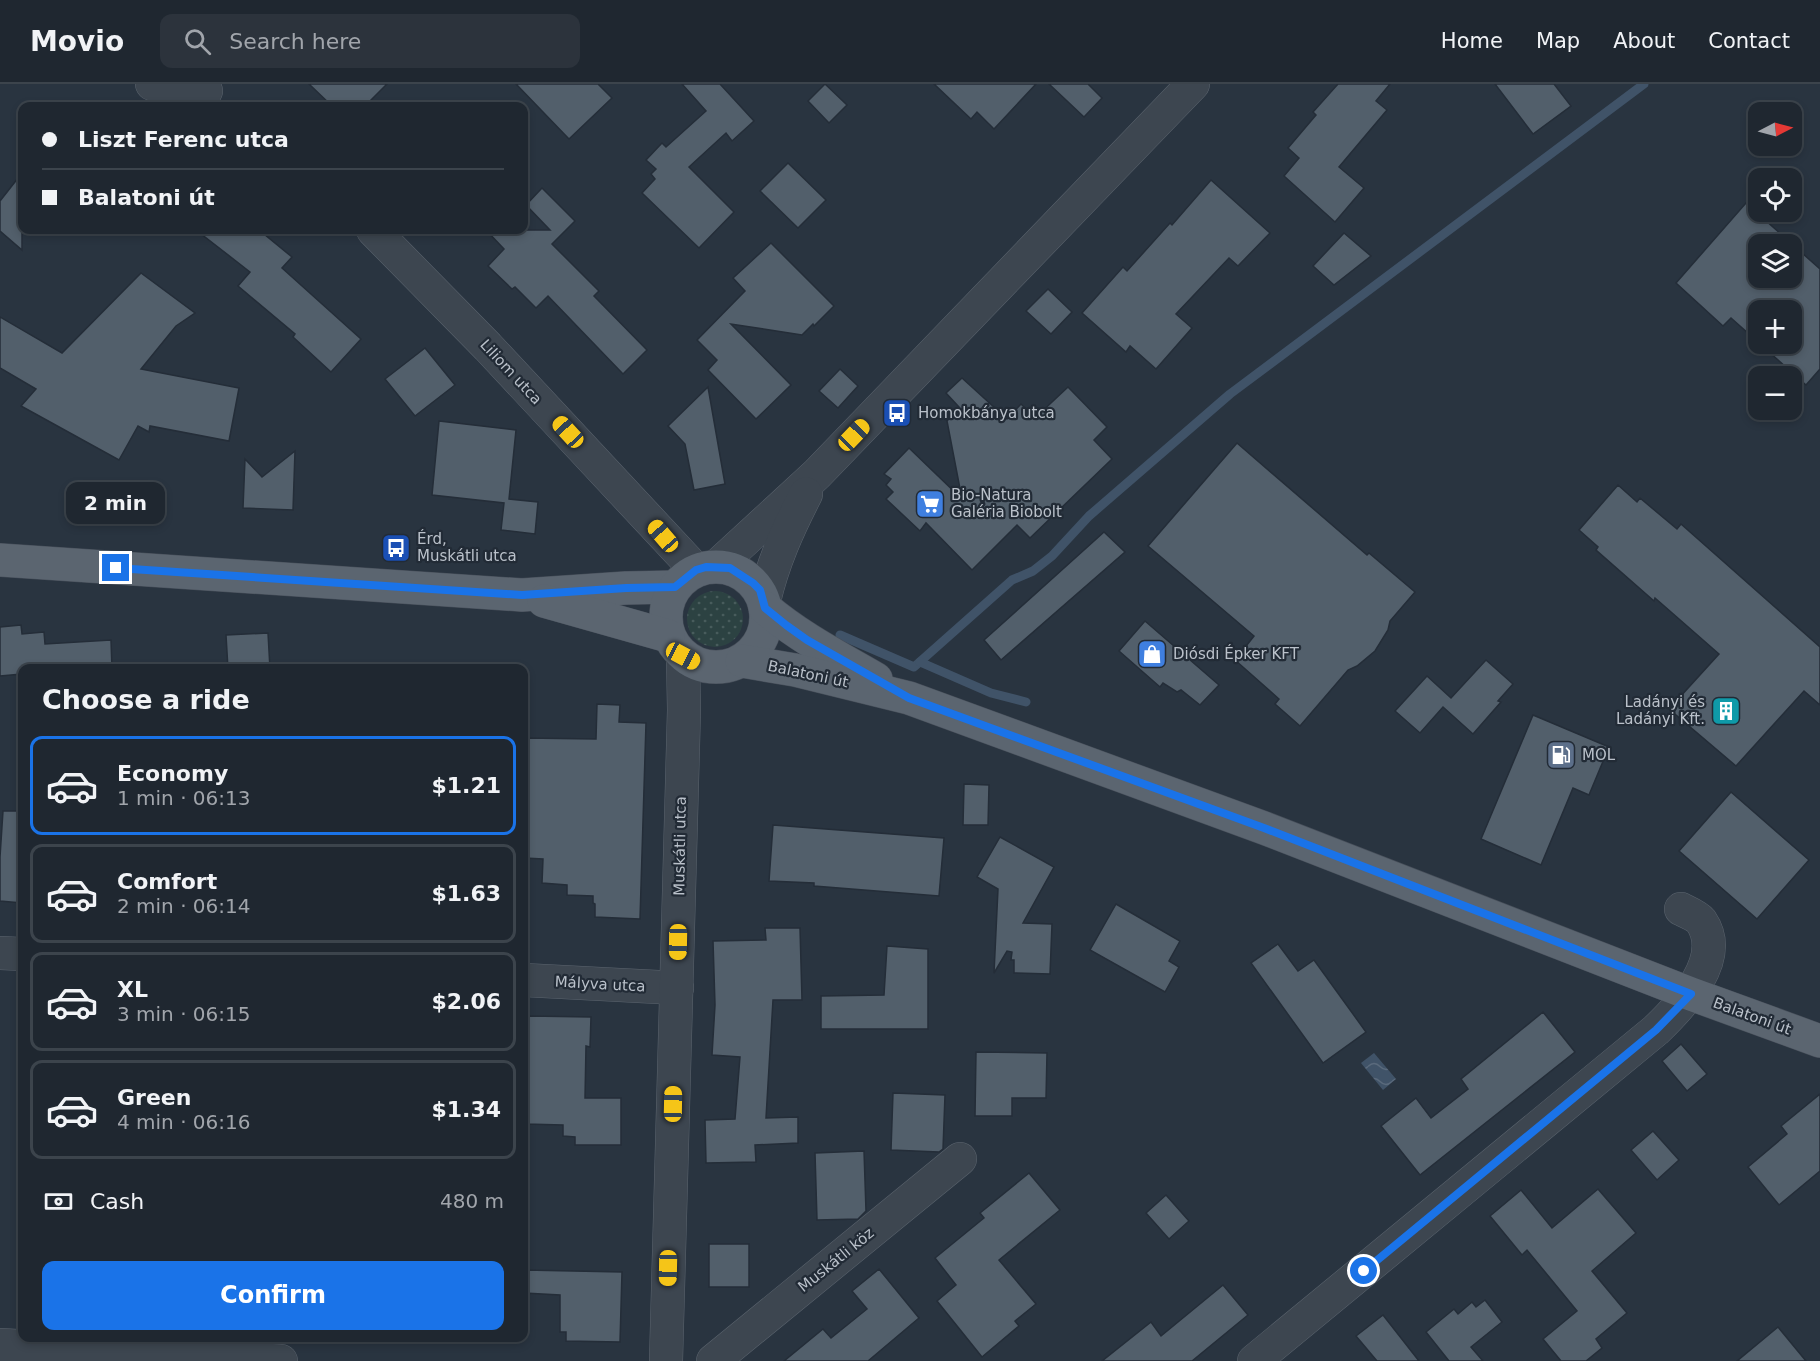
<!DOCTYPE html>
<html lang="en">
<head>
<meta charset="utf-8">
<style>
	body { margin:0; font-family:"DejaVu Sans",sans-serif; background:#2c333c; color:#f1f3f6; height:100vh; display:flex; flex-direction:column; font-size:22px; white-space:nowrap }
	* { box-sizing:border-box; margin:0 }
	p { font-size:20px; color:#a1a5ab }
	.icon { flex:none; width:33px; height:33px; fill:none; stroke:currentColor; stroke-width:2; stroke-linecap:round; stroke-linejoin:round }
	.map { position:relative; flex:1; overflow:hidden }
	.side { position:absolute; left:18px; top:580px; width:510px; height:678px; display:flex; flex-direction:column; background:#1f2730; border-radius:12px; box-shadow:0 3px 9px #0003,0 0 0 2px #3c444c }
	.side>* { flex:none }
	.hud { position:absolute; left:18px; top:18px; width:510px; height:132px; border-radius:12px; box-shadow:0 3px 9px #0003,0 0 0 2px #3c444c; display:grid; align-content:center; height:132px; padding:0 24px; background:#1f2730 }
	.needle { width:39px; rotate:84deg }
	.tools { position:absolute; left:1748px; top:18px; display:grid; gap:12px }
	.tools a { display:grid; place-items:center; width:54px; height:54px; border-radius:12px; background:#1f2730; box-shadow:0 3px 9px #0003,0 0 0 2px #3c444c; font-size:30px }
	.end { position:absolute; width:27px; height:27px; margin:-14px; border:8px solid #1a73e8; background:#fff; box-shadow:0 0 0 3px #fff }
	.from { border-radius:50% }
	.bubble { position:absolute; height:42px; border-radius:12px; background:#1f2730; box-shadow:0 3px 9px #0003,0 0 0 2px #3c444c; font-size:20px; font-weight:600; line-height:42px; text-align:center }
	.car { position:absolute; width:18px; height:36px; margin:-18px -9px; border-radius:8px; box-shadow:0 0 4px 2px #0007; background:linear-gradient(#f5c518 24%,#345 0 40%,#f5c518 0 76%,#345 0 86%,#f5c518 0) }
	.hud b { display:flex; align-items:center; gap:21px; height:57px; font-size:22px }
	.hud b+b { border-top:2px solid #3c444c }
	.hud i { width:15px; height:15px; background:#f1f3f6 }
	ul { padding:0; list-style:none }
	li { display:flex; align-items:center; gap:18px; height:99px; margin:0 12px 9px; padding:0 12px; border:3px solid #3c444c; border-radius:12px }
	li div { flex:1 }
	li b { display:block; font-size:22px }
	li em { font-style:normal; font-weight:600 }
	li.active { border-color:#1a73e8 }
	li>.icon { width:54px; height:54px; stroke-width:1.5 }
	h2 { padding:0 24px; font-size:27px; line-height:72px }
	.pay { display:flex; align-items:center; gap:15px; height:66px; padding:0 24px; font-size:22px }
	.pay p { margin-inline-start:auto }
	.action { display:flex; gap:12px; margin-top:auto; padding:12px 24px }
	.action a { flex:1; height:69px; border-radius:12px; background:#1a73e8; color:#fff; font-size:24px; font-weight:600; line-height:69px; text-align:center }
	header { display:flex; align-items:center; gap:36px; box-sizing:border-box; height:84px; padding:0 30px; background:#1f2730; border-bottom:2px solid #3c444c }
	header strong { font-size:28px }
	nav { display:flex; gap:33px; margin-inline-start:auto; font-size:21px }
	.search { width:420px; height:54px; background:#2c333c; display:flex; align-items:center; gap:15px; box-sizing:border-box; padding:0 21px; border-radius:12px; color:#a1a5ab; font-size:22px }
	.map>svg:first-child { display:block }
</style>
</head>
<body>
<header>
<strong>Movio</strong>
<div class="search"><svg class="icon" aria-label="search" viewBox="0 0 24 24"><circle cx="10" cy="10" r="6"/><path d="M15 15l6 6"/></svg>Search here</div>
<nav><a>Home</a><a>Map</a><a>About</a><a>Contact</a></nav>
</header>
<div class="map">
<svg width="1820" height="1277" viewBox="0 0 1820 1277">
	<defs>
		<pattern id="grass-dots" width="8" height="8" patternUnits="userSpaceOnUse" patternTransform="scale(1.5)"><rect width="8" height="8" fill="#2c4242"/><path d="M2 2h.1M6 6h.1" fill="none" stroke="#485c5c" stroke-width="1.8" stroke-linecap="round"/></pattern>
		<pattern id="water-waves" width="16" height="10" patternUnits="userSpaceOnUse" patternTransform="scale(1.5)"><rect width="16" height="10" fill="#405368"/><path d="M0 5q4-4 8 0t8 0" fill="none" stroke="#5a6a7c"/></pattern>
	</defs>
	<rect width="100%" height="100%" fill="#293440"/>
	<circle fill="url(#grass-dots)" cx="715" cy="535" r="28"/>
	<polygon fill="url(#water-waves)" points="1374,969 1396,995 1383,1006 1361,979"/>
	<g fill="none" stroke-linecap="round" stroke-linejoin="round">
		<g stroke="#405368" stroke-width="9">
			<polyline points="840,551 914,583 1012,496 1033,487 1052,472 1089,432 1230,310 1644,0"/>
			<polyline points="920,578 991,609 1026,618"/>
		</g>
	</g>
	<g fill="#525f6b" stroke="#242d38" stroke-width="1.5" fill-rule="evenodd">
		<polygon points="309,0 387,0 365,22 332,22"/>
		<polygon points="516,0 598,0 612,14 569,55"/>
		<polygon points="682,0 720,0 754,37 732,57 726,49 689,83 734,128 699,164 642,109 655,95 651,90 656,85 646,76 662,59 666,63 706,27"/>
		<polygon points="825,0 847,21 829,39 808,17"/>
		<polygon points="934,0 1036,0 994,45 977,28 971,35"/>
		<polygon points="1049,0 1088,0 1102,14 1084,33"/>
		<polygon points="1338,0 1390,0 1376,17 1387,26 1339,83 1364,104 1335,138 1284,92 1299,74 1288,64 1316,31 1313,28"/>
		<polygon points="1495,0 1554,0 1571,22 1533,50"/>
		<polygon points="788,79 826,116 798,144 760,107"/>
		<polygon points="22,89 22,166 0,147 0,117"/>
		<polygon points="1211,96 1270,149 1238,182 1229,174 1176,230 1192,244 1156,285 1130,262 1126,268 1082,229 1123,183 1127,187 1170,139 1172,141"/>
		<polygon points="542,104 575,137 552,160 599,207 594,212 647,266 623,290 548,212 536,224 515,203 512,205 488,182 504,165 486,146 550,146 526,121"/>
		<path d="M1746,119l74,66v100l-14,16 -46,-41h31v-34h-33v32l-27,-24 -8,8 -47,-43zM1758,160h33v34h-33z"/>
		<polygon points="196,146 259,146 292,173 282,184 361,255 331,288 293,253 295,250 238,202 250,188"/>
		<polygon points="1344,149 1371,172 1334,201 1313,182"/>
		<polygon points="771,159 834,222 814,242 813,240 802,251 731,240 791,301 756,335 708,286 717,276 697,256 745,207 733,194"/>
		<polygon points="141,189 195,229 176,242 141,285 239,304 229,357 150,342 149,348 138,342 119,376 21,322 36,305 0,284 0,233 62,269"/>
		<polygon points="1048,205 1072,228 1051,250 1026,227"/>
		<polygon points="425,264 455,301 415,332 385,295"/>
		<polygon points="840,285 858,302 838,324 819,307"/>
		<polygon points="962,294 1007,335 1021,320 1035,334 1068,303 1107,343 1094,356 1112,375 1030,454 1017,441 972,486 926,439 920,447 886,415 893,408 886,401 891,395 884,390 909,364 962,415 947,337 959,323 946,309"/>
		<polygon points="708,303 725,400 694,406 685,360 668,342"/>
		<polygon points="439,337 516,346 509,415 538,418 535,450 501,446 504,419 432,411"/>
		<polygon points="1237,359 1367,471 1369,469 1415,508 1390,537 1388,546 1375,567 1357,582 1348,586 1300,642 1275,620 1279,615 1235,576 1254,552 1148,462"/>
		<polygon points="295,367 293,426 243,424 245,375 262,393"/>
		<polygon points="1618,401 1637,418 1640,414 1677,445 1681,440 1820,563 1820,621 1804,607 1736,682 1669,625 1719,570 1655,514 1654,517 1596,466 1598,463 1579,446"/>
		<polygon points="1104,448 1125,468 1001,576 984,556"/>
		<polygon points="1145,537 1219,601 1200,621 1181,606 1177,608 1163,599 1160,603 1119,567"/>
		<polygon points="21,541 22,550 44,548 45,560 111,556 112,585 22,585 22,590 0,592 0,543"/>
		<polygon points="268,549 270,585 228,585 226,551"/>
		<polygon points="1486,576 1513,600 1498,617 1501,618 1473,650 1443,623 1420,649 1395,627 1427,592 1451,614"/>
		<polygon points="597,620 620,621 619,638 646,639 640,835 595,833 595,820 593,819 593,812 567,811 567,801 542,799 543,775 524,774 524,654 596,655"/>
		<polygon points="1533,631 1609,663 1589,711 1573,704 1541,781 1481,755"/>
		<polygon points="964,700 989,701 988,741 963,741"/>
		<polygon points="1731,708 1809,776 1757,835 1679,767"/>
		<polygon points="3,727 22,727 22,819 0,817 0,773"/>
		<polygon points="773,741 944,754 939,812 814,802 814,799 769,797"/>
		<polygon points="1000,753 1054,783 1023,839 1052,840 1050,890 1014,889 1014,876 1011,876 1012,868 1007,867 994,889 998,805 977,793"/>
		<polygon points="1116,820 1180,857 1169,877 1179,883 1165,908 1090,866"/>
		<polygon points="765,844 800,844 802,916 773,916 766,1034 798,1033 798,1059 755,1061 756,1078 706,1079 705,1036 735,1035 740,973 712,971 715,921 713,857 766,856"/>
		<polygon points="1278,860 1298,887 1314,876 1366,948 1323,979 1251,879"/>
		<polygon points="887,862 928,865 928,945 821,945 821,912 884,911"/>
		<polygon points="1543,928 1575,968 1420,1091 1381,1042 1416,1014 1431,1034 1468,1005 1461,995"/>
		<polygon points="529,932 591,933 590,963 586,962 585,1014 621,1014 621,1061 575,1061 575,1053 563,1052 563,1041 525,1040 527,991 524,991 524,938 528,938"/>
		<polygon points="1681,960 1707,990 1687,1007 1662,977"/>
		<polygon points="976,968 1047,969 1046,1014 1012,1014 1012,1032 975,1032"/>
		<polygon points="893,1009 945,1011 943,1065 939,1068 891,1066"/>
		<polygon points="1820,1010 1820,1087 1779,1121 1748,1083 1787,1050 1781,1042"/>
		<polygon points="1653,1047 1679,1076 1657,1096 1631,1066"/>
		<polygon points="864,1067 866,1127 858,1135 817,1136 815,1069"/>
		<polygon points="1029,1089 1060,1126 999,1176 1036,1220 1015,1237 1019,1242 982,1273 937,1217 956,1201 935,1174 984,1134 980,1129"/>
		<polygon points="1598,1105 1636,1149 1592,1187 1627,1229 1596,1255 1602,1264 1586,1277 1561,1277 1543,1255 1577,1227 1527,1166 1522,1171 1490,1132 1521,1106 1552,1144"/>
		<polygon points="1166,1111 1189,1137 1169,1155 1146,1129"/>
		<rect x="709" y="1160" width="40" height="43"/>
		<polygon points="879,1185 919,1234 868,1277 784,1277 823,1245 831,1254 867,1225 852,1207"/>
		<polygon points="524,1186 622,1188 620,1258 566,1257 566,1248 560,1248 560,1211 524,1209"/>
		<polygon points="1223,1201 1248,1231 1192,1277 1102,1277 1151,1238 1161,1252"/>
		<polygon points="1485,1216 1502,1238 1471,1263 1483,1277 1449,1277 1426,1248 1454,1225 1458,1230 1472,1218 1476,1223"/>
		<polygon points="1383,1231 1419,1277 1377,1277 1356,1252"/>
		<polygon points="1778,1243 1806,1277 1737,1277"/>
	</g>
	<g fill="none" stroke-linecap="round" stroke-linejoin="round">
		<g stroke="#5b646e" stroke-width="34">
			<g id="minor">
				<polyline points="152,0 196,9 206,7"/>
				<polyline points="373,146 488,263 696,486"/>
				<polyline points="717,482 817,390 1193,0"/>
				<path d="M764,517c9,-39 24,-72 42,-107"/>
				<polyline points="0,869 22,870"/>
				<polyline points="524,896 677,904"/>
				<polyline points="0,1261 281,1277"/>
				<polyline points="666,1277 684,626 683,572"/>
				<polyline points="713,1277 960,1075"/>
				<path d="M1254,1277l402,-331c25,-24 71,-71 45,-109 -4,-5 -14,-9 -20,-12"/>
			</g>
		</g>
		<g stroke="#474f5a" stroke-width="34">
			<g id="major">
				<polyline points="0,476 522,511 626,504 675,503"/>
				<circle cx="716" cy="533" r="50"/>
				<polyline points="544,517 668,552"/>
				<path d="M765,524c34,29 73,49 111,71"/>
				<polyline points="742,577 795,586 909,614 1264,744 1691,910 1820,957"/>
			</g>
		</g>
		<use href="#minor" stroke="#3d4650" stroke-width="33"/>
		<use href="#major" stroke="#5b6570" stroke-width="33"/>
	</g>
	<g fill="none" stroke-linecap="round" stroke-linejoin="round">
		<polyline stroke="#1a73e8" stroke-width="8" points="116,484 522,511 626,504 675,503 696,486 706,483 730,484 753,499 760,506 765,524 786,541 807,556 909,614 1264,744 1691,910 1656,946 1364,1187"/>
	</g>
	<defs>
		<g id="bus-square" transform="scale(1.5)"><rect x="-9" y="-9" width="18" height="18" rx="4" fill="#1a4fb4" stroke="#222b36"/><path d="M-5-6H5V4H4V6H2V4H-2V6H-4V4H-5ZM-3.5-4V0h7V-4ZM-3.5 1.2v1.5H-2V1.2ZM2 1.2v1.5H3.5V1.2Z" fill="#fff"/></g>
		<g id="supermarket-square" transform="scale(1.5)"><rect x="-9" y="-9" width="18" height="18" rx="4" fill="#3f7fe0" stroke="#222b36"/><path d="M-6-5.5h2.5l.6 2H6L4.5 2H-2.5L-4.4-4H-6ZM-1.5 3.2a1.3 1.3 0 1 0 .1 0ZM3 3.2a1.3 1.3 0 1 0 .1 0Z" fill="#fff"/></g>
		<g id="shop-square" transform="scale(1.5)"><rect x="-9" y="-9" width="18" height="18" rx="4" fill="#3f7fe0" stroke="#222b36"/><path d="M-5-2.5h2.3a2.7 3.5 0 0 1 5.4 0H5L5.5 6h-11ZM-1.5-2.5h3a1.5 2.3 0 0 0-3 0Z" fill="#fff"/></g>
		<g id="building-square" transform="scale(1.5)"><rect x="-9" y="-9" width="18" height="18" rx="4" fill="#0f9aa8" stroke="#222b36"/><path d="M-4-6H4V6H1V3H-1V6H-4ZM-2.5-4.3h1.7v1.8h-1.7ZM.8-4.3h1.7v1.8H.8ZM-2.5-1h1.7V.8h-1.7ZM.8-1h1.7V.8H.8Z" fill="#fff"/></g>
		<g id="fuel-square" transform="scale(1.5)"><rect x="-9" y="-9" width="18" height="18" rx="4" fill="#5c6f8a" stroke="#222b36"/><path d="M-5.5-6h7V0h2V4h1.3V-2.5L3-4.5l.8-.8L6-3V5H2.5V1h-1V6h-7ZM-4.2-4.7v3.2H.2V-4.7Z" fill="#fff"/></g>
	</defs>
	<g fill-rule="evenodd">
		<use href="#bus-square" x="897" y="329"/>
		<use href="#supermarket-square" x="930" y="420"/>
		<use href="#bus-square" x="396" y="464"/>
		<use href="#shop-square" x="1152" y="570"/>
		<use href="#building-square" x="1726" y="627"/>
		<use href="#fuel-square" x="1561" y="671"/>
	</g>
	<g text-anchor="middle" stroke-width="4.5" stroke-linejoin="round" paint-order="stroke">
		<g font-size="15" fill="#bac1ca" stroke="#222b36">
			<text transform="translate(511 288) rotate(47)" y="5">Liliom utca</text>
			<text transform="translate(808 590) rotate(12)" y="5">Balatoni út</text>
			<text transform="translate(680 762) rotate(-89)" y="5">Muskátli utca</text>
			<text transform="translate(600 900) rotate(3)" y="5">Mályva utca</text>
			<text transform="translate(1752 932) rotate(20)" y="5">Balatoni út</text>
			<text transform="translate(836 1176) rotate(-39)" y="5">Muskátli köz</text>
		</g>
		<g font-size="15" fill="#bac1ca" stroke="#222b36" text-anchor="start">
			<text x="918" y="334">Homokbánya utca</text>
			<text x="951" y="416">Bio-Natura<tspan x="951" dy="17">Galéria Biobolt</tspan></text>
			<text x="417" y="460">Érd,<tspan x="417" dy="17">Muskátli utca</tspan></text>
			<text x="1173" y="575">Diósdi Épker KFT</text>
			<text x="1705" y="623" text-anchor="end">Ladányi és<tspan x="1705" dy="17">Ladányi Kft.</tspan></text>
			<text x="1582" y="676">MOL</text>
		</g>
	</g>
</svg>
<div class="tools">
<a><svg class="needle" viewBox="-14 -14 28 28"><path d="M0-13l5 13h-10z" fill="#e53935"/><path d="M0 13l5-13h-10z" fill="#a1a5ab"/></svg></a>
<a><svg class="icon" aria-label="locate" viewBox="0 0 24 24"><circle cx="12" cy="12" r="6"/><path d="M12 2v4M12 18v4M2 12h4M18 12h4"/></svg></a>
<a><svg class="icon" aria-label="layers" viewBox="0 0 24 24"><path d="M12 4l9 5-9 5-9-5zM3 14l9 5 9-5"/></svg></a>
<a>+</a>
<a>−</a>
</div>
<i class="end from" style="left:1364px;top:1187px"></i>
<i class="end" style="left:116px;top:484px"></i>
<div class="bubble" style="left:66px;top:398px;width:99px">2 min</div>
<i class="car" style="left:568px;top:348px;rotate:317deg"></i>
<i class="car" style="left:854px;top:351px;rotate:44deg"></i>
<i class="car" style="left:663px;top:452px;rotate:319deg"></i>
<i class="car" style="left:683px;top:572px;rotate:118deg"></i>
<i class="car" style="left:678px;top:858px;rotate:181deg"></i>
<i class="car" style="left:673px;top:1020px;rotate:1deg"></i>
<i class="car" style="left:668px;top:1184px;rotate:181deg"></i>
<div class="hud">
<b><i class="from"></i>Liszt Ferenc utca</b>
<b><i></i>Balatoni út</b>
</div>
<section class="side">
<h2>Choose a ride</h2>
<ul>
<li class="active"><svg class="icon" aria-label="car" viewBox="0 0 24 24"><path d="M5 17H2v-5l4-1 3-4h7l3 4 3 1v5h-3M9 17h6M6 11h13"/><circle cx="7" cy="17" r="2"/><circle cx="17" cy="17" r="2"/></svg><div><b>Economy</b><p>1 min · 06:13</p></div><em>$1.21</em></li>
<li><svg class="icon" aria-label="car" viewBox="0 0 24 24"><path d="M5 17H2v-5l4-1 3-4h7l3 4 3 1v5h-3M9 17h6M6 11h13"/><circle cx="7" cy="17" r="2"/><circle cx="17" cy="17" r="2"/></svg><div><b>Comfort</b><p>2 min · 06:14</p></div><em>$1.63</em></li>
<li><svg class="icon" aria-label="car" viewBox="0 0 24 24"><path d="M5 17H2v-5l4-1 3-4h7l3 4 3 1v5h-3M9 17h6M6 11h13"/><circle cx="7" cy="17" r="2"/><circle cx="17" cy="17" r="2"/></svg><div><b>XL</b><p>3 min · 06:15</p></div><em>$2.06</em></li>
<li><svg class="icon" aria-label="car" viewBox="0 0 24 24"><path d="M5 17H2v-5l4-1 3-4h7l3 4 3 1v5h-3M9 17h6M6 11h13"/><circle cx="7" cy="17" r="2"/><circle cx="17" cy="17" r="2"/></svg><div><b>Green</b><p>4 min · 06:16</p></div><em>$1.34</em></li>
</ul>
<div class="pay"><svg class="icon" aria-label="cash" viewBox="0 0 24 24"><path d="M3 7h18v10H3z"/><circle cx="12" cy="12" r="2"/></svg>Cash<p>480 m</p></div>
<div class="action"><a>Confirm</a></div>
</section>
</div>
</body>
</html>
